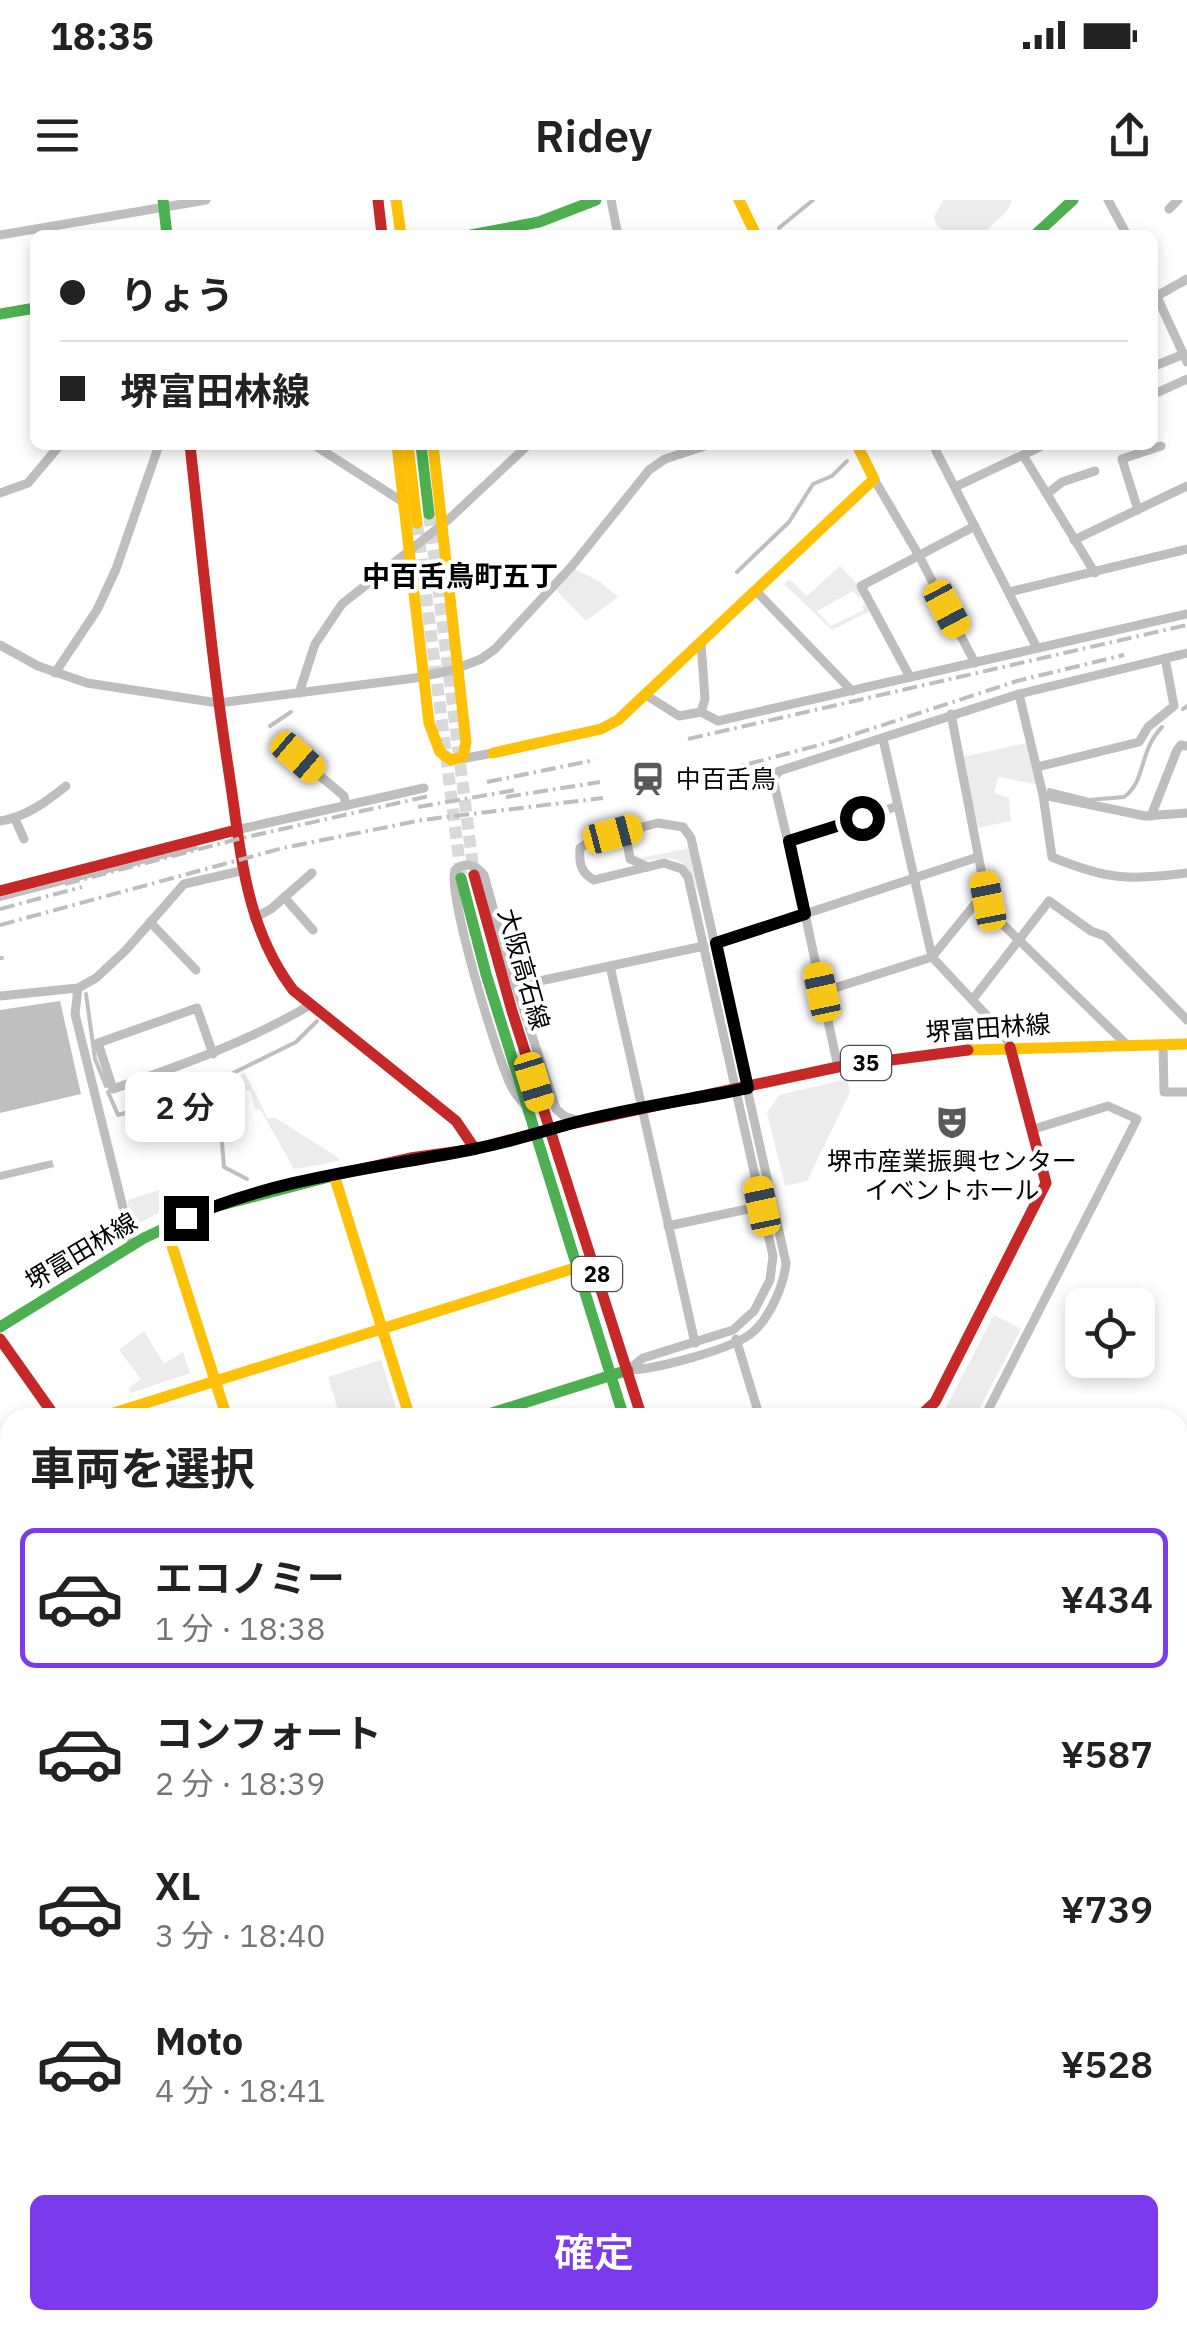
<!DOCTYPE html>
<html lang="ja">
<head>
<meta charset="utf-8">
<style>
	body { margin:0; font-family:"IBM Plex Sans","Noto Sans JP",sans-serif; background:#f2f2f2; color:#222; height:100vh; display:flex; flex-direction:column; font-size:38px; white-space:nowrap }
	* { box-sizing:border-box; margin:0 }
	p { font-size:32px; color:#767676 }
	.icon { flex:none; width:55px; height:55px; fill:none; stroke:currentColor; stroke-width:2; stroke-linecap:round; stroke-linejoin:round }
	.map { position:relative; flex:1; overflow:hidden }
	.sheet { position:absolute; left:0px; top:1208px; width:1188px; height:922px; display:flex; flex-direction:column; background:#fff; border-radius:30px 30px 0 0; box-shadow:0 5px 15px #0003 }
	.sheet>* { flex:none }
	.hud { position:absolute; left:30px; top:30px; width:1128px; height:220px; border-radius:15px; box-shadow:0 5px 15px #0003; display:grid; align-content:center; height:220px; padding:0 30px; background:#fff }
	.tools { position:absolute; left:1065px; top:1088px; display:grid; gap:20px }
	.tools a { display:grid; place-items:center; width:90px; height:90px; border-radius:15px; background:#fff; box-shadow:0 5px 15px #0003; font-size:50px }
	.end { position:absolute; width:45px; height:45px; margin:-22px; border:12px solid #000; background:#fff; box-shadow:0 0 0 5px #fff }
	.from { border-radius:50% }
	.bubble { position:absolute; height:70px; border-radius:15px; background:#fff; box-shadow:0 5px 15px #0003; font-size:32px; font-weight:600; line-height:70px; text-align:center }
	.car { position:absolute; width:30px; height:60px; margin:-30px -15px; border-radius:12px; box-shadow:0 0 8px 2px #0007; background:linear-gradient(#f5c518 24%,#345 0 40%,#f5c518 0 76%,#345 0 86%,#f5c518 0) }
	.hud b { display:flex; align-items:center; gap:35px; height:95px; font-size:38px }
	.hud b+b { border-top:2px solid #e0e0e0 }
	.hud i { width:25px; height:25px; background:#222 }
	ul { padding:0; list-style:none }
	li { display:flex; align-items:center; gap:30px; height:140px; margin:0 20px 15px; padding:0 10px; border:5px solid transparent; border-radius:15px }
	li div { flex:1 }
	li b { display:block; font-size:38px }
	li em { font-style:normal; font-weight:600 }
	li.on { border-color:#7c3aed }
	li>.icon { width:90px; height:90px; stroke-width:1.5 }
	h2 { padding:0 30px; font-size:45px; line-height:120px }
	.cta { display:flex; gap:20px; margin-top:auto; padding:20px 30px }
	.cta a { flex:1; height:115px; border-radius:15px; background:#7c3aed; color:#fff; font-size:40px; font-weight:600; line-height:115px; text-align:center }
	.status { display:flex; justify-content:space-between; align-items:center; height:70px; padding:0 50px; background:#fff; direction:ltr }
	.status svg { height:28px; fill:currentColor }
	header { display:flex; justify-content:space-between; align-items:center; height:130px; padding:0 30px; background:#fff; font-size:45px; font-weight:600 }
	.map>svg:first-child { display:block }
</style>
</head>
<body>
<div class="status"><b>18:35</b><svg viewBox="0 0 49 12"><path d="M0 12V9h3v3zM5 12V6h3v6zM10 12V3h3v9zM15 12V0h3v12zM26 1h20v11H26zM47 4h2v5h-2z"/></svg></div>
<header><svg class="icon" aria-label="menu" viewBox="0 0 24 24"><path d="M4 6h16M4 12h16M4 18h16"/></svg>Ridey<svg class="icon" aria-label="share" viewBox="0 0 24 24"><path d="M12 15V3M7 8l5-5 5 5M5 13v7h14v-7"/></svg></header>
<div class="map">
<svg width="1187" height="2128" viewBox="0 0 1187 2128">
	<rect width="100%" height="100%" fill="#fff"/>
	<g fill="#ececec">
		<path d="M943,0h69c-5,18 -20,19 -27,35h-38l-11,-11 -2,-7z"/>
		<polygon points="840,366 855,382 863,396 859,398 853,391 817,411 831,426 864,410 862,406 866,404 870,411 832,430 784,384 789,379 807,396"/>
		<polygon points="575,369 599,381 618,397 586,421 556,390"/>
		<polygon points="1026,543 1036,584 998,577 994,593 1009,598 1011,621 977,628 963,557"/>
		<path d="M631,643l3,11 6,4 46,-9 3,-3 12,47h-3c-11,-38 -22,-38 -59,-31l-6,-6z"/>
		<polygon points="245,873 268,919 274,917 339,958 339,961 294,969 260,909 255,910 251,891 221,888 221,883"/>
		<polygon points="847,879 850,892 807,981 785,986 767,913 779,895"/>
		<polygon points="160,990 170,1007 133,1026 127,1000"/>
		<polygon points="994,1115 1021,1129 975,1217 941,1217"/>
		<polygon points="144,1131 164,1164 183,1152 190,1173 131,1193 129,1188 141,1179 119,1150"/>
		<polygon points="381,1160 399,1217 340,1217 328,1177"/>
		<polygon points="55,2120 177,2120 183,2124 181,2128 68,2128"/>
	</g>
	<g fill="#bfbfbf">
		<polygon points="60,801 81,894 0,913 0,810"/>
		<polygon points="52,960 54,967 0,980 0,972"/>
	</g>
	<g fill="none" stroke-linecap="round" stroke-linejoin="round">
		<g stroke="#bfbfbf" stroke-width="4">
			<polyline points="779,28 813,0"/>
			<polyline points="737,372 789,322 813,284 832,276 847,261"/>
			<polyline points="1183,509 1187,506"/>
			<polyline points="270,526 291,512"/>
			<path d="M1049,590l40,10 35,-3c23,-17 14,-45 38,-70"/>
			<polyline points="0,699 196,648"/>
			<polyline points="0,758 2,758"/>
			<polyline points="86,794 95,859 106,886"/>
			<polyline points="217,881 296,842 317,821"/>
			<polyline points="108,892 118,915 179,897 217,881 224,967 247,979"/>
		</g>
		<g stroke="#bfbfbf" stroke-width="20">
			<polyline points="0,1968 10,1974"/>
			<polyline points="1073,2120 1085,2128"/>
		</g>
		<g stroke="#d9d9d9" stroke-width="12" stroke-dasharray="12 6" stroke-linecap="butt">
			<polyline points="429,314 474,675"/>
			<polyline points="417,323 461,675"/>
		</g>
		<g stroke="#bebebe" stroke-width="9">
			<polyline points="611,0 618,35"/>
			<polyline points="1108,0 1127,35"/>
			<polyline points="1169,9 1178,0"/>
			<polyline points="0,35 206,0"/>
			<polyline points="1152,86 1187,162"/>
			<polyline points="1157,96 1187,79"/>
			<polyline points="1152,167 1184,154"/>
			<polyline points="1152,195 1187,179"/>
			<polyline points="314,245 403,302"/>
			<polyline points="933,245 1037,448"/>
			<polyline points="1023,255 1095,373"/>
			<polyline points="874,279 918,354 975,463"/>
			<polyline points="955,287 1044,245"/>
			<polyline points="0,293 28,283 60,245"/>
			<polyline points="1047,294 1062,282 1095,271"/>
			<polyline points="1138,310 1122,259 1161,246"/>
			<polyline points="1074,340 1187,286"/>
			<polyline points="756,391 852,491"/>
			<polyline points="1009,392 1187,349"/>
			<polyline points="0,445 38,466 87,483 218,503 415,478 453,470 481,459 495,449 572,366 649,270 665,259 708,245"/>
			<polyline points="55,473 97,410 116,369 159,245"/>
			<polyline points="910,477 861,386 975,326"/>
			<polyline points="299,493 315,444 342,404 448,320 528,245"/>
			<path d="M1019,494l24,101 9,62c53,22 77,24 135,16"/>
			<polyline points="646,495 679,516 701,512 718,521 1187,414"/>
			<polyline points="701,512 705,499 701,442"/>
			<polyline points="951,514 989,711 1127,845"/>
			<polyline points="883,539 932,757 1004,834 1010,847"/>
			<polyline points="295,555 344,596 346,606"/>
			<polyline points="461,559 493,553"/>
			<polyline points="1037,567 1139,542 1148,527 1174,506 1165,458"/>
			<polyline points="1043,595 1145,616 1187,613"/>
			<polyline points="1151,616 1177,550 1181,545 1187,546"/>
			<polyline points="15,619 24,639"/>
			<path d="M0,621c26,-4 46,-19 66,-35"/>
			<path d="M658,623l25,4 8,11 95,425c-2,22 -16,54 -33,69 -19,17 -100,38 -125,38l15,-12 90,-28 21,-19 16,-31 3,-24 -85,-379 -6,-8 -18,-6 -70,17c-14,-8 -15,-17 -14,-32l12,-8z"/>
			<polyline points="634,629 627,642 630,659 648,667"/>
			<polyline points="236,630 424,588"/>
			<polyline points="789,641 898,606"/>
			<polyline points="284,697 313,730"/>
			<polyline points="254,718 271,709 312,673"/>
			<polyline points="150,722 196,770"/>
			<polyline points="716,743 805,714 773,579 779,571 1019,494 1187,453"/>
			<polyline points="610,766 695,1143"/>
			<polyline points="516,786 704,746"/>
			<polyline points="78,788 75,814 132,1044"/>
			<polyline points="822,792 932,757 975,704 988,701"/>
			<polyline points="0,796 78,788 96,778 126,750 184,684 245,670"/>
			<polyline points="973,799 1049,701 1091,731 1105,736 1187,820"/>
			<polyline points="1163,845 1164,892 1187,892"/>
			<path d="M213,854l-16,-46 -99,35 15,46c69,-24 135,-47 199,-85"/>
			<polyline points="838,867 805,714 978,657"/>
			<path d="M525,905c-5,-6 -11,-12 -14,-19 -14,-29 -64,-191 -56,-216 10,-9 21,-5 29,5l24,87 48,147 8,7 15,5"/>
			<polyline points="668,1026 762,1006"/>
			<polyline points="736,1139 760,1218"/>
			<polyline points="984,1218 1137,919 1108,906 1034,929"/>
			<polyline points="1178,1268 1187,1260"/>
			<polyline points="1178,1332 1187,1327"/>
			<polyline points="1184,1498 1187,1508"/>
			<polyline points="1178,1606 1187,1603"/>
			<polyline points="0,1735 10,1724"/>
			<polyline points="1178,1742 1187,1751"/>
			<polyline points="1178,1861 1187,1868"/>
			<polyline points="1178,1935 1187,1931"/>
			<polyline points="1178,1951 1187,1958"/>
			<polyline points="0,1959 10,1965"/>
			<polyline points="1178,1992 1187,1979"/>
			<polyline points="1178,2098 1187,2107"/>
			<polyline points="465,2120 472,2128"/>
			<polyline points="562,2120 566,2128"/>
			<polyline points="609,2120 613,2128"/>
			<polyline points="823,2120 825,2128"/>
			<polyline points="1133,2120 1134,2121"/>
			<polyline points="1088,2122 1098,2128"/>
			<polyline points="671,2127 679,2128"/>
			<polyline points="340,2128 346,2120"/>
			<polyline points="393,2128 395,2125 400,2128"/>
			<polyline points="727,2128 751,2120"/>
		</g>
		<g stroke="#4caf50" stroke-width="11">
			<polyline points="163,0 167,35"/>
			<polyline points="471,35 539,22 596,0"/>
			<polyline points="1035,35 1073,0"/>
			<polyline points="0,114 35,108"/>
			<polyline points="421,245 429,314"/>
			<polyline points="461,678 486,774 624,1218"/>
			<polyline points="0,1127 144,1038 206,1009 348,972"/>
			<polyline points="476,1218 628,1170"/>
			<polyline points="0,1561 10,1568"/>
			<polyline points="285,2128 289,2120"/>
		</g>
		<g stroke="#ffc107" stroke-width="11">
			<polyline points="396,0 401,35"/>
			<polyline points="739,0 756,35"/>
			<polyline points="397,245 429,523 440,552 451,560 463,557 466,542 433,245"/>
			<polyline points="408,245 417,323"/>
			<polyline points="493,553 601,529 618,520 874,279 857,245"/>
			<polyline points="968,850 1187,844"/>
			<polyline points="334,975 410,1218"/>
			<polyline points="166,1027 227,1218"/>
			<polyline points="98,1218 578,1067"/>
			<polyline points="1178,1463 1187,1449"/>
			<polyline points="931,2120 935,2128"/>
			<polyline points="1020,2120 1023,2128"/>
		</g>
		<g stroke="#c62828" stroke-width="11">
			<polyline points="378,0 382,35"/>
			<path d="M190,245c12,109 22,219 39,328 12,77 15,152 64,217l163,131 19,28"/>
			<polyline points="474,675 512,811 642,1218"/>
			<polyline points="0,691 236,630"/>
			<polyline points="348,972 410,958 475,949 570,924 838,867 968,850"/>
			<polyline points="0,1139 56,1218"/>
			<polyline points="918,1218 935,1202 1046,983 1010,847"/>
			<polyline points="913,2120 916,2128"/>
		</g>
		<g stroke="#bebebe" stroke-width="4" stroke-dasharray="15 5 2.5 5" stroke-linecap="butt">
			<polyline points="688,539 1187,425"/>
			<polyline points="696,578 834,541 1017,481 1124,455"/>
			<polyline points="487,582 595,560"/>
			<polyline points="506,597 600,582"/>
			<polyline points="418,607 516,590"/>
			<polyline points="65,684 238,639 429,596"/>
			<polyline points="0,709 82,687"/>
			<polyline points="0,725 283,648 422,620 603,598"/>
		</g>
	</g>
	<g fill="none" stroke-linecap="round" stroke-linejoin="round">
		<path stroke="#000" stroke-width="12" d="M186,1018c90,-40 192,-50 288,-69 32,-6 64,-16 95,-25 59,-16 120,-24 179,-36l-32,-145 89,-29 -16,-73 73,-23"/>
	</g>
	<defs>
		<g id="station-bare" transform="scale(2.7)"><path d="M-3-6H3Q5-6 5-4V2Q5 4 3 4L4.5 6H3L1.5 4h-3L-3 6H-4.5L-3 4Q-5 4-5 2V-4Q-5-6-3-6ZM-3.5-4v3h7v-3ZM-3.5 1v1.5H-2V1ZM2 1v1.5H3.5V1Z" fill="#595959" stroke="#fff" stroke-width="2.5" paint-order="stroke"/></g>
		<g id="theatre-bare" transform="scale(2.7)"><path d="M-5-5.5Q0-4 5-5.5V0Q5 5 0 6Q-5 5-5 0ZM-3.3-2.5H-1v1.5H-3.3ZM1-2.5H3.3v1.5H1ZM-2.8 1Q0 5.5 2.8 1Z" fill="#595959" stroke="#fff" stroke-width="2.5" paint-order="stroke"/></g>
	</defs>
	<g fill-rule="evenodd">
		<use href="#station-bare" x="648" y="579"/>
		<use href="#theatre-bare" x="952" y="922"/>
	</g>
	<g text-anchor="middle" stroke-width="8" stroke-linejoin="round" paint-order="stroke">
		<g fill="#fff" stroke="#4c4c4c" stroke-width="2.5">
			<rect x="841" y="846" width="50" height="34" rx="8"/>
			<rect x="572" y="1057" width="50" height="34" rx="8"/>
		</g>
		<g font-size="22" font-weight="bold" fill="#000">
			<text x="866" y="871">35</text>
			<text x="597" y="1082">28</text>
		</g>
		<g font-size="25" fill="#000" stroke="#fff" text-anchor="start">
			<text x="676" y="588">中百舌鳥</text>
			<text x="952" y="970" text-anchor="middle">堺市産業振興センター<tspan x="952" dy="29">イベントホール</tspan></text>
		</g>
		<g font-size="25" fill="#000" stroke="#fff">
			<text transform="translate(524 769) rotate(74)" y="9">大阪高石線</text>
			<text transform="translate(988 828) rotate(-4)" y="9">堺富田林線</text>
			<text transform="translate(81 1051) rotate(-31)" y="9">堺富田林線</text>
		</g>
		<g font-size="28" font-weight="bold" fill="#000" stroke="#fff">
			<text x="460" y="386">中百舌鳥町五丁</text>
		</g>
	</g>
</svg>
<div class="tools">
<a><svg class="icon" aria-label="locate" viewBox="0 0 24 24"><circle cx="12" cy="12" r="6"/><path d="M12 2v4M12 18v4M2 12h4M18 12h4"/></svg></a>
</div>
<i class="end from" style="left:862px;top:618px"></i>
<i class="end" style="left:186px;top:1018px"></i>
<div class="bubble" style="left:125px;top:872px;width:120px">2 分</div>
<i class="car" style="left:947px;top:409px;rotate:152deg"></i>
<i class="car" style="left:298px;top:557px;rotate:131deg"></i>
<i class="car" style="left:613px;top:634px;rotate:75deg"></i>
<i class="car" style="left:988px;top:701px;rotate:349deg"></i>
<i class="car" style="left:822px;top:792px;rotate:348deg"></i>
<i class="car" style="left:534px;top:882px;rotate:163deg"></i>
<i class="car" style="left:762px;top:1006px;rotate:348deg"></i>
<div class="hud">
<b><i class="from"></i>りょう</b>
<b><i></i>堺富田林線</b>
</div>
<section class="sheet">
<h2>車両を選択</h2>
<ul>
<li class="on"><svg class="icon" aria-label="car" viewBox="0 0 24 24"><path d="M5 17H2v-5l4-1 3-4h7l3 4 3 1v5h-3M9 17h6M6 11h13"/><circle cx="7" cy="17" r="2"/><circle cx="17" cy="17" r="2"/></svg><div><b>エコノミー</b><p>1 分 · 18:38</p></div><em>¥434</em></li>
<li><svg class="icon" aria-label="car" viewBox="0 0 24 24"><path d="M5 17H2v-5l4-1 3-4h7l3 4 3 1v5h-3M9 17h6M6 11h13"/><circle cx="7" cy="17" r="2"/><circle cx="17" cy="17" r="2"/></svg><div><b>コンフォート</b><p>2 分 · 18:39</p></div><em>¥587</em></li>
<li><svg class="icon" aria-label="car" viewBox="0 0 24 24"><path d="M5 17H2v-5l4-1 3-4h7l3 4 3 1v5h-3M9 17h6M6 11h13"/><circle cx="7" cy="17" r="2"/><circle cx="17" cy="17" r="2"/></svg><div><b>XL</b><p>3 分 · 18:40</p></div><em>¥739</em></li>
<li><svg class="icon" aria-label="car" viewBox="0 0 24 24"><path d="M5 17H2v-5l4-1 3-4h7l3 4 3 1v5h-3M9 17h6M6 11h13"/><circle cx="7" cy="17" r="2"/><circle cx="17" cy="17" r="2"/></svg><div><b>Moto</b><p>4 分 · 18:41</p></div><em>¥528</em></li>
</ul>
<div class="cta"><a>確定</a></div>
</section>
</div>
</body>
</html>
